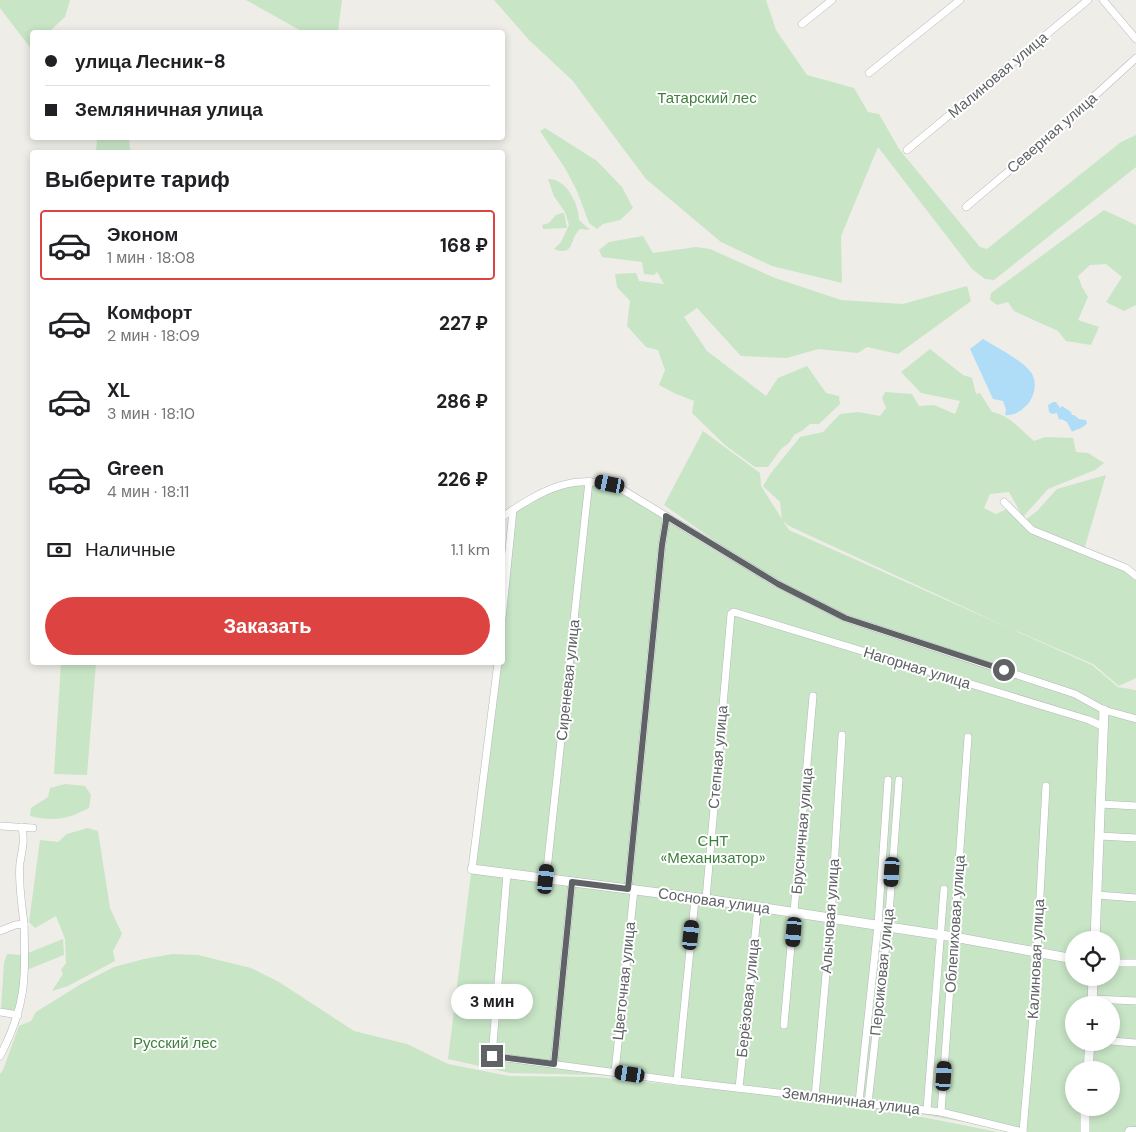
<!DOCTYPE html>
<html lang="ru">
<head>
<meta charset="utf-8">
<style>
	body { margin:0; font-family:"DM Sans",sans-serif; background:#f6f6f6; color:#202124; height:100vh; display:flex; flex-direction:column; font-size:19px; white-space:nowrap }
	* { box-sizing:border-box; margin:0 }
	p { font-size:16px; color:#757577 }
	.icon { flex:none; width:28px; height:28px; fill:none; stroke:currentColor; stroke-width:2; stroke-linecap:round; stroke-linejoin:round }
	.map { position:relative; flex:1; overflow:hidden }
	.panel { position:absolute; left:30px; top:150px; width:475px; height:515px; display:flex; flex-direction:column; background:#fff; border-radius:5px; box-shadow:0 2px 8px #0003 }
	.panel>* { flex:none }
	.top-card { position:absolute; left:30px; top:30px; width:475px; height:110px; border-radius:5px; box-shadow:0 2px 8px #0003; display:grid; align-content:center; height:110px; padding:0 15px; background:#fff }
	.buttons { position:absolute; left:1065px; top:931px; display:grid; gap:10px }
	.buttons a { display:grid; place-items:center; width:55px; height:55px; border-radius:50%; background:#fff; box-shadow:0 2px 8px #0003; font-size:25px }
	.end { position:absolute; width:22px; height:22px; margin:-11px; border:6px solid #5f6366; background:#fff; box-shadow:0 0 0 2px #fff }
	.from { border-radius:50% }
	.bubble { position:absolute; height:35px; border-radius:18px; background:#fff; box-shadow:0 2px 8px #0003; font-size:16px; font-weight:700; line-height:35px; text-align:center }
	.car { position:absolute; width:15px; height:30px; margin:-15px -8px; border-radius:6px; box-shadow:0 0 4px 1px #0007; background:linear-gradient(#222 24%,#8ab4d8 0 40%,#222 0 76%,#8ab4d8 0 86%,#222 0) }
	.top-card b { display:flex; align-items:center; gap:18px; height:48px; font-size:19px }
	.top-card b+b { border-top:1px solid #e0e0e0 }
	.top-card i { width:12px; height:12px; background:#202124 }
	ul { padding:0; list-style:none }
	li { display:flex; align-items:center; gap:15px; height:70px; margin:0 10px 8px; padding:0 5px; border:2px solid transparent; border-radius:5px }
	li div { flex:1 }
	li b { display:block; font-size:19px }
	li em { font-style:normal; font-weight:700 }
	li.active { border-color:#dc4341 }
	li>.icon { width:45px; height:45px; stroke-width:1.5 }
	h2 { padding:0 15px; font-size:22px; line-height:60px }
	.pay { display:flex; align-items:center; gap:12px; height:55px; padding:0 15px; font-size:19px }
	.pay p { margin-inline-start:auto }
	.primary-button { display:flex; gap:10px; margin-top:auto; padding:10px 15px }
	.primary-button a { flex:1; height:58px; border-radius:30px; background:#dc4341; color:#fff; font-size:20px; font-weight:700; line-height:58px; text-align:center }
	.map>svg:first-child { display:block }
</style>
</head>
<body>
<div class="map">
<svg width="1136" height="1132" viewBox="0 0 1136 1132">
	<rect width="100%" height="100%" fill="#efede7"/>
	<g fill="#c8e5c6" fill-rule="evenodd">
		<polygon points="0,0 70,0 65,17 52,29 52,32 32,32 32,50 0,8"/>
		<polygon points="246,0 342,0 338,31 337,32 303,32"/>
		<polygon points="494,0 766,0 776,30 807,75 854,88 868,112 879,114 899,149 980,247 987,249 1121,142 1136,135 1136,167 994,280 985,279 972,269 878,147 841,236 842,283 772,266 721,242 646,179 572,80 529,40"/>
		<polygon points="545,128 597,161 622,187 633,208 620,220 603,224 597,229 589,223 577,191 565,168 540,131"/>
		<polygon points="97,138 129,138 130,149 134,152 96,152"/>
		<path d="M548,179c18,-1 31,25 31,41l11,10 -10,-1c-11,10 -5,28 -26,20l7,-7 8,-17 -4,-13 -11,-16z"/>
		<polygon points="1104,210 1136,225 1136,305 1124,311 1106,302 1122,277 1106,264 1090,265 1078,276 1082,287 1088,297 1078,320 1099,327 1091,345 1066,341 1058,331 1014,311 1008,302 997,305 990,300 991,293"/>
		<polygon points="562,213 564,213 567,228 543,229 542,225 549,223 556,215"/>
		<polygon points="643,236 653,253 696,247 710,249 775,278 841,300 903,304 967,286 971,301 898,354 867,347 858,353 818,349 787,358 741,356 697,308 684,317 707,351 766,396 778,378 807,366 826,393 839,396 840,404 819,424 810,424 803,430 794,435 789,443 781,449 768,467 755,467 725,445 692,413 694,401 674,393 659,385 665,370 658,350 646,347 627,326 630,301 617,287 615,274 636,273 639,281 664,284 657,272 654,275 644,274 642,262 602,257 599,250 609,242"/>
		<path d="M930,349l33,26 9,3 4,16 4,-1 12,19c17,3 29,18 42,29l11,-4 28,1 3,14 12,1 16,10 -9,7 -47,19 -25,28 -14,-25 -19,2 -6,14 12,6 13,-6 11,16 17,-13 20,-22 49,-14 -22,75 52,26v102l-17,8 -26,-22 -86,-37 -218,-101 -6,-5 6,9 303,135 26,22 18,3v442h-129l-15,-5 -117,-21 -277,-31 -88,-2 -62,-14 49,-396 5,-1 1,-44 13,-107 21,-16 39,-11h20l19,5 107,66 67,38 2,-6 -46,-25 -81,-57 39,-74 57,42 1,13 21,33 -2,-17 -17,-16 8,-13 29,-36 23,-5 17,-18 18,-2 22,4 6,-8 -4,-10 3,-6 27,2 7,12 15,-1 21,9 5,-13 -39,-8 -20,-21zM1074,940h37v38h-37zM1074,1005h37v37h-37zM1074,1070h37v38h-37z"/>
		<polygon points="61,663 96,663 87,775 54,774"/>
		<path d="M65,784l20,2 6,9 -2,13c-21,11 -35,14 -59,8l1,-8 17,-11 2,-9z"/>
		<polygon points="88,828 98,831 110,908 122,934 113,951 115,961 68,986 52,991 63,974 61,970 66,963 65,939 56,916 35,928 29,922 40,840 58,842 67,834"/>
		<polygon points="63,939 64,955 24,971 15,1012 1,1009 4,963 7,954 23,955"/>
		<polygon points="172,954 198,955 251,968 279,982 354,1031 407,1044 448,1064 509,1076 598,1077 761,1094 876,1108 998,1132 0,1132 0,1074 3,1070 19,1026 31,1021 36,1012 81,984 114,967 144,959"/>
	</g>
	<g fill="#afddf8">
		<path d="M983,339c12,7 36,20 45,30 10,9 8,25 0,35 -7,7 -13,12 -23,11l1,-5 -3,-9 -10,-2 -23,-50z"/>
		<path d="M1053,402h3l4,6 2,-2 9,6 1,3h2l5,4 7,1 1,3c-5,7 -10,5 -15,9l-5,-10 -6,-3 -2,1 -2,-7 -5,1 -3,-2 -1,-7z"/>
	</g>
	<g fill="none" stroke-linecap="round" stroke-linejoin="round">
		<g stroke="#b4b7bb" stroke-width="8">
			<g id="minor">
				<polyline points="1103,0 1136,39"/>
				<polyline points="802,24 832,0"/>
				<polyline points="869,73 960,0"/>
				<polyline points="907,150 1088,0"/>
				<polyline points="966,207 1054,133 1136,58"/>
				<polyline points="1004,502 1032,530 1126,568 1136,576"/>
				<path d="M502,517c39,-26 74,-48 121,-27l155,94 67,34 230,76 29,16 32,9"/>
				<polyline points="502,619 513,510"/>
				<polyline points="1101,804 1136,806"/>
				<polyline points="0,826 33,828"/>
				<path d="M22,827c3,15 0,22 -2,36 -2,20 2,41 4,61"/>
				<polyline points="1100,836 1136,838"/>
				<polyline points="472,869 498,662"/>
				<polyline points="507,874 492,1056 677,1081 941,1112 1023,1132"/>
				<polyline points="546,879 589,481"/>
				<polyline points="628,889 662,545 666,521 666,516"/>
				<polyline points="1097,895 1136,898"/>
				<polyline points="706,899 731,614 734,612 1089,720 1104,727"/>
				<path d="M0,931l15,-6 9,-1c2,53 2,83 -24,132"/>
				<polyline points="1111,963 1136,963"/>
				<polyline points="1093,999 1136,1001"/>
				<polyline points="0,1012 18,1015"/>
				<polyline points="784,1025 813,696"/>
				<polyline points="1111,1041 1136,1043"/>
				<polyline points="554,1064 572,882"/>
				<polyline points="615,1072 634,890"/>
				<polyline points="677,1081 695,899"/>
				<polyline points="739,1088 758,907"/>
				<polyline points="815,1097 831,918 842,735"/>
				<polyline points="859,1102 878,925 888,780"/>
				<polyline points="868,1103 888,927 899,780"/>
				<polyline points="927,1110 944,889"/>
				<polyline points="941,1112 968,737"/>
				<polyline points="1023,1131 1034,1005 1046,786"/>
			</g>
		</g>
		<g stroke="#b4b7bb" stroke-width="10">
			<g id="tertiary">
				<polyline points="472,869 706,899 954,937 1074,959"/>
				<polyline points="1095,940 1104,710"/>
				<polyline points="1092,1005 1093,978"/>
				<polyline points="1088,1070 1090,1042"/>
				<polyline points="1085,1132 1085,1108"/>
			</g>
		</g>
		<g stroke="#b3b7ba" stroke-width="11">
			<polyline id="secondary" points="1130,1132 1136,1132"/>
		</g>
		<use href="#minor" stroke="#fff" stroke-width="7"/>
		<use href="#tertiary" stroke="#fff" stroke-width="9"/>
		<use href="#secondary" stroke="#fff" stroke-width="10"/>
	</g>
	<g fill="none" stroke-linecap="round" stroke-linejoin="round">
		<polyline stroke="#5f6366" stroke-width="6" points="492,1056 554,1064 572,882 628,889 662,545 666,521 666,516 778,584 845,618 1004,670"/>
	</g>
	<g text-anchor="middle" stroke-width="4" stroke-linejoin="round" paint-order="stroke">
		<g font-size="15" fill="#5f6366" stroke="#fff">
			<text transform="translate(998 75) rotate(-40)" y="5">Малиновая улица</text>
			<text transform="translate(1052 133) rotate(-41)" y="5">Северная улица</text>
			<text transform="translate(917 668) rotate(17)" y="5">Нагорная улица</text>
			<text transform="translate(568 680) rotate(-84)" y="5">Сиреневая улица</text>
			<text transform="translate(718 757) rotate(-85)" y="5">Степная улица</text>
			<text transform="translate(802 831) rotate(-85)" y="5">Брусничная улица</text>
			<text transform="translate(714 901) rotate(8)" y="5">Сосновая улица</text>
			<text transform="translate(830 916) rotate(-86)" y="5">Алычовая улица</text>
			<text transform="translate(955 924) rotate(-86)" y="5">Облепиховая улица</text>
			<text transform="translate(1036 959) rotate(-87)" y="5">Калиновая улица</text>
			<text transform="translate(882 972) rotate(-84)" y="5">Персиковая улица</text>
			<text transform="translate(624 981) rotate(-84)" y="5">Цветочная улица</text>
			<text transform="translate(748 998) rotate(-84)" y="5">Берёзовая улица</text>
			<text transform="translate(851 1101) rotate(7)" y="5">Земляничная улица</text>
		</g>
		<g font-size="15" fill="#3e803c" stroke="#fff">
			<text x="707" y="103">Татарский лес</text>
			<text x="713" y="846">СНТ<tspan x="713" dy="17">«Механизатор»</tspan></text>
			<text x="175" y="1048">Русский лес</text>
		</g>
	</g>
</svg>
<div class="buttons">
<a><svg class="icon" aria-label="locate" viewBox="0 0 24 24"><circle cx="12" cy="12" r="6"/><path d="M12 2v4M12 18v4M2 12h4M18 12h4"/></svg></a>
<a>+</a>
<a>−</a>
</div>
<i class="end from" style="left:1004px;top:670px"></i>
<i class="end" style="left:492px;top:1056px"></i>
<div class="bubble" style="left:451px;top:984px;width:82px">3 мин</div>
<i class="car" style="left:610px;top:484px;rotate:282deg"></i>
<i class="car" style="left:892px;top:872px;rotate:184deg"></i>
<i class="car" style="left:546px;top:879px;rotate:6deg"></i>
<i class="car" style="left:794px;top:932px;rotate:185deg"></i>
<i class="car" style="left:691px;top:935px;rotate:6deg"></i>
<i class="car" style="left:630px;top:1074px;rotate:279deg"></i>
<i class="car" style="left:944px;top:1076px;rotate:4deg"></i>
<div class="top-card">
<b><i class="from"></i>улица Лесник-8</b>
<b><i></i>Земляничная улица</b>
</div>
<section class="panel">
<h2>Выберите тариф</h2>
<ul>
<li class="active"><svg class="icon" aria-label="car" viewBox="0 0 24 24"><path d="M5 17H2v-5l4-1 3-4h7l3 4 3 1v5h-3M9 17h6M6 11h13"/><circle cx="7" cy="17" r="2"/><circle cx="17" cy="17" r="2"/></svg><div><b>Эконом</b><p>1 мин · 18:08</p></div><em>168 ₽</em></li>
<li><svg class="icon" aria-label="car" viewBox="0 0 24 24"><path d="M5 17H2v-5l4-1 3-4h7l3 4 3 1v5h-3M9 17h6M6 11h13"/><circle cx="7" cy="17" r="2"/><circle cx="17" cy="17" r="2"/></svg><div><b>Комфорт</b><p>2 мин · 18:09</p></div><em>227 ₽</em></li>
<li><svg class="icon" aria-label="car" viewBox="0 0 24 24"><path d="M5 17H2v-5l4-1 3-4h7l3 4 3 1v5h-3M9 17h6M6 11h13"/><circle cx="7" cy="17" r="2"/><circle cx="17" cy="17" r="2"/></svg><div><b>XL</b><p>3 мин · 18:10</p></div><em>286 ₽</em></li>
<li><svg class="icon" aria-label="car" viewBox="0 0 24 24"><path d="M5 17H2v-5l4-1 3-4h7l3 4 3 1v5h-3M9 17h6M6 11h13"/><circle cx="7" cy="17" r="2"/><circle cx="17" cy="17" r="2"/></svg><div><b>Green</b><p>4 мин · 18:11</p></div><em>226 ₽</em></li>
</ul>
<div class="pay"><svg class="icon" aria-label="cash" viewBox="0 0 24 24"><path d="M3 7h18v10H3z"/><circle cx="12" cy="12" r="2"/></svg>Наличные<p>1.1 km</p></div>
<div class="primary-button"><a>Заказать</a></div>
</section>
</div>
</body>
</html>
